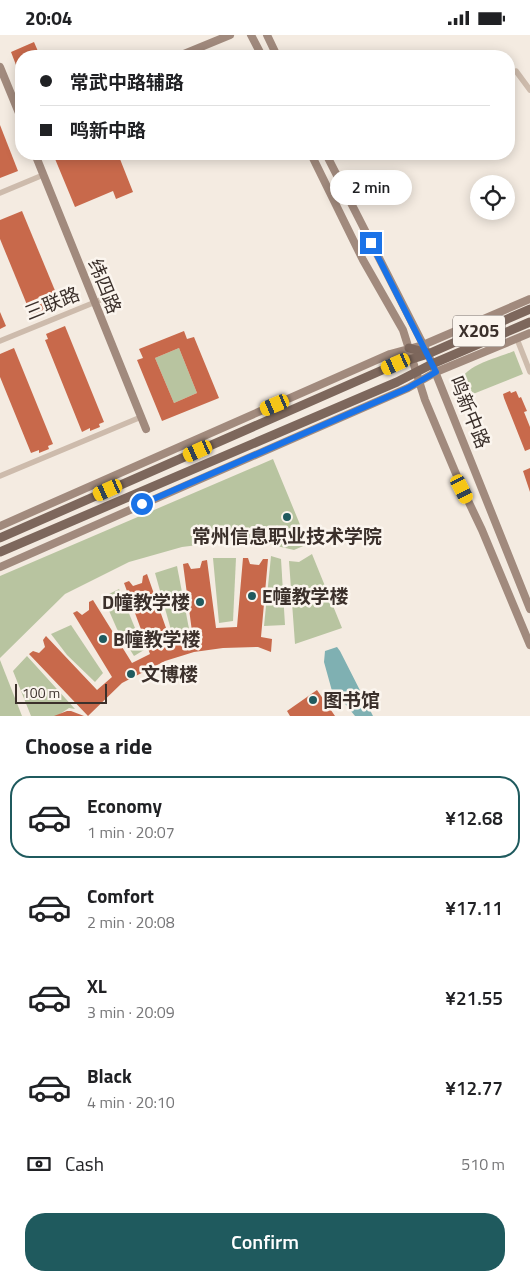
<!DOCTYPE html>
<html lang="en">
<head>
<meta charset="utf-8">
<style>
	body { margin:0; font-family:"Titillium Web","Noto Sans SC",sans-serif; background:#f2f2f2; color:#202124; height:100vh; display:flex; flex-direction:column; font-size:19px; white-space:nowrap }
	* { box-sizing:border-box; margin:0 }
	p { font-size:16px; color:#757577 }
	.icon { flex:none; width:28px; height:28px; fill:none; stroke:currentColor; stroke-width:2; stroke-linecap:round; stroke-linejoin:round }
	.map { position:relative; height:681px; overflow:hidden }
	.details { display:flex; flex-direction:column; background:#fff; flex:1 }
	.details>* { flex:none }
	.top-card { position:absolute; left:15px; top:15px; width:500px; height:110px; border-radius:20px; box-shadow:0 2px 12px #0003; display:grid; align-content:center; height:110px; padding:0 25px; background:#fff }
	.controls { position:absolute; left:470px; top:140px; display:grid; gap:10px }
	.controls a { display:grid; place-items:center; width:45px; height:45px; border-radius:50%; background:#fff; box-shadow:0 2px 12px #0003; font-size:25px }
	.scale { position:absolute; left:15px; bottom:12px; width:92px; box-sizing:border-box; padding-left:5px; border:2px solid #3b302b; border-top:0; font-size:14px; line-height:18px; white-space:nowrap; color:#3b302b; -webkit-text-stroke:4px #fbf5ee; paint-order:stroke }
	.end { position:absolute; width:22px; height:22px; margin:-11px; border:6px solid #1a73e8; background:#fff; box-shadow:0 0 0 2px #fff }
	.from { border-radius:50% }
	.bubble { position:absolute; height:35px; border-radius:18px; background:#fff; box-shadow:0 2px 12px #0003; font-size:16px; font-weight:600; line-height:35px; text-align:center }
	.car { position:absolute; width:15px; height:30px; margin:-15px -8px; border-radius:6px; box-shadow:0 0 4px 1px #0007; background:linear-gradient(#f5c518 24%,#345 0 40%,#f5c518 0 76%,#345 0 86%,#f5c518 0) }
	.top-card b { display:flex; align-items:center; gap:18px; height:48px; font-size:19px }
	.top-card b+b { border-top:1px solid #e0e0e0 }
	.top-card i { width:12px; height:12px; background:#202124 }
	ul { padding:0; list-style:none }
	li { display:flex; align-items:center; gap:15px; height:82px; margin:0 10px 8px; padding:0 15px; border:2px solid transparent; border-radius:20px }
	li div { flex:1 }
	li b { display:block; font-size:19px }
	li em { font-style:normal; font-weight:600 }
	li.active { border-color:#1f5a5e }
	li>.icon { width:45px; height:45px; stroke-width:1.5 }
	h2 { padding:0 25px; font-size:22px; line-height:60px }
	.pay { display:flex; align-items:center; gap:12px; height:55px; padding:0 25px; font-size:19px }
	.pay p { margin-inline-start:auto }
	.primary-button { display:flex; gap:10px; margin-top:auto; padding:10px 25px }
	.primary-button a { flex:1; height:58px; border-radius:20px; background:#1f5a5e; color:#fff; font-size:20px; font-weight:600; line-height:58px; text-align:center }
	.status { display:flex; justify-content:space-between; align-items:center; height:35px; padding:0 25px; background:#fff; direction:ltr }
	.status svg { height:14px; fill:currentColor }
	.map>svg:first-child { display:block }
</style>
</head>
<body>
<div class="status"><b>20:04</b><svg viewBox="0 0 49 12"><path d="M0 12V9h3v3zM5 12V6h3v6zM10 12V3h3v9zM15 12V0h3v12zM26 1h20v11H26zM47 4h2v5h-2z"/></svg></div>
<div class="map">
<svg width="530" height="681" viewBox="0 0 530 681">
	<rect width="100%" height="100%" fill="#f4ebe1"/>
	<g fill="#b8c4a0">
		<polygon points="179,313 197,358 174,368 155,323"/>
		<path d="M514,316l9,23 -65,26c-5,-34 30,-38 56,-49z"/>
		<polygon points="273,424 308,509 294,515 246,504 182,512 129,527 65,559 0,623 0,541"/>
		<polygon points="312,519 342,593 295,609 289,526 299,527"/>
		<polygon points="271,521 281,524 285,590 264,591"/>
		<polygon points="213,523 236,523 233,586 219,588"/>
		<polygon points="177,531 190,599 173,602 155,538"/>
		<polygon points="119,554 144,615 134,621 117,594 103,562"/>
		<polygon points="71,590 103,638 95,647 67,620 51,599"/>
		<polygon points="27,621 75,674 69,673 57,681 31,681 13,636"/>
		<polygon points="0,625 22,681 0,681"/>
	</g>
	<polygon fill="#7fb0b2" points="337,612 340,616 373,681 355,681 342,665 332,656 324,627 325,616"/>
	<g fill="#c8694b" fill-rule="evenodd">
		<polygon points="34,7 40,21 21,21 21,43 11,17"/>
		<polygon points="0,90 18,136 0,143"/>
		<polygon points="53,119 118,119 133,157 116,164 113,156 75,172"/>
		<polygon points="22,176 61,270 32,282 0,204 0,185"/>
		<polygon points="0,277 6,291 0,294"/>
		<polygon points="65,291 104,387 99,389 100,392 90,396 90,393 82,397 45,305 48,304 46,299"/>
		<path d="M184,296l3,8 7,-2 25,61 -57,23 -25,-61 6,-2 -4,-9zM179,313l18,45 -23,10 -19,-45z"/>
		<polygon points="14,313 53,409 48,411 49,414 39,418 39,415 31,418 0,342 0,319"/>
		<polygon points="510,356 511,358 516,356 519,363 521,362 527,376 524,377 530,392 530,414 525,416 504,363 503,359"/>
		<polygon points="530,433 530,457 523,436"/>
		<polygon points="243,523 248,523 250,529 259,530 263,524 268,524 261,602 272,604 271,617 258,612 223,613 194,617 165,626 122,648 88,681 29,619 33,616 39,618 45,612 43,605 46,601 97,655 112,642 73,578 77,576 82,580 89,575 89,567 93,565 132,628 150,619 124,548 129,546 133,551 142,548 143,541 147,539 172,610 193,604 183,529 188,528 191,534 200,533 202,526 207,525 216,593 237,592"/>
		<polygon points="317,655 335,681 290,681 287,676"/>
		<polygon points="67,676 71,676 84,681 54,681"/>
	</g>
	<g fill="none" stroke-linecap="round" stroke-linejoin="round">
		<g stroke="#cdbbac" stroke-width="5.5">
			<polyline points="509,39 516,36 530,55"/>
			<polyline points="0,158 43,140"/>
			<polyline points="517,304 530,337"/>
			<polyline points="0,306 115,259"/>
			<polyline points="0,441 141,382"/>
		</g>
		<g stroke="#a18a7d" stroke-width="8">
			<polyline points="251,0 262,21"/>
			<polyline points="267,0 277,21"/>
			<polyline points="179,21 230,0"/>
			<polyline points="0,32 21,83"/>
			<polyline points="35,119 146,394"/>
			<polyline points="311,119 363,225 403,295 425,365 462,453 482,495 530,610"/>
			<polyline points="326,119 428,319 530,574"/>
			<polyline points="0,491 390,319 423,310 530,264"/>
			<polyline points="0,532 408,353 436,337 530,298"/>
		</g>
		<g stroke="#7d675c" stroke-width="9">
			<polyline points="409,313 428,318"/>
			<polyline points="0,503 396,329 428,319 530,274"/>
			<polyline points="0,517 397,347 432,329 530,287"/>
		</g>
	</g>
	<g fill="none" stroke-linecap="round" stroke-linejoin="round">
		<polyline stroke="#1a73e8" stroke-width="6" points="142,469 408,353 436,337 371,208"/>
	</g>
	<g fill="#1f5a5e" stroke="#fbf5ee" stroke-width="2">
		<circle cx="287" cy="482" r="5"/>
		<circle cx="252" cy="561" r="5"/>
		<circle cx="200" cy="567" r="5"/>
		<circle cx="103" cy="604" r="5"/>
		<circle cx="131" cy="639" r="5"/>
		<circle cx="313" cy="665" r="5"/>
	</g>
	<g text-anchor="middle" stroke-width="5" stroke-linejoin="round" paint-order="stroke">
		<rect fill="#fbf5ee" stroke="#756b66" stroke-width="1" x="453" y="280.5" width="52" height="31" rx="4"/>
		<g font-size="18" font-weight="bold" fill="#3b302b">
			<text x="479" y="302">X205</text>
		</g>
		<g font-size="19" fill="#3b302b" stroke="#fbf5ee">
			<text transform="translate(105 251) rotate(68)" y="7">纬四路</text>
			<text transform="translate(52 268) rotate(-22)" y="7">三联路</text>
			<text transform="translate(470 377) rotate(68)" y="7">鸣新中路</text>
		</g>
		<g font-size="19" font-weight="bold" fill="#3b302b" stroke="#fbf5ee" text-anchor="start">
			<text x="287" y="508" text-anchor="middle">常州信息职业技术学院</text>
			<text x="262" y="568">E幢教学楼</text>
			<text x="190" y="574" text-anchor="end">D幢教学楼</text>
			<text x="113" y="611">B幢教学楼</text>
			<text x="141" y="646">文博楼</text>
			<text x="323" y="672">图书馆</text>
		</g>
	</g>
</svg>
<div class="controls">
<a><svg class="icon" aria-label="locate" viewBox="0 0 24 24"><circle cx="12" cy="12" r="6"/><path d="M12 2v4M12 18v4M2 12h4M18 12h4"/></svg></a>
</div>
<div class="scale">100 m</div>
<i class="end from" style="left:142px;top:469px"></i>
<i class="end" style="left:371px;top:208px"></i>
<div class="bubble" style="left:330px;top:135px;width:82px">2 min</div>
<i class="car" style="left:396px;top:329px;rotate:246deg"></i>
<i class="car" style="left:275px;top:370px;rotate:247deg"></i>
<i class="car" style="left:198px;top:416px;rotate:246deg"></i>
<i class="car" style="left:462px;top:454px;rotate:153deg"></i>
<i class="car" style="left:108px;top:455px;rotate:246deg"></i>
<div class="top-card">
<b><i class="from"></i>常武中路辅路</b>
<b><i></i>鸣新中路</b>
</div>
</div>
<section class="details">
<h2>Choose a ride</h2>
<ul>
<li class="active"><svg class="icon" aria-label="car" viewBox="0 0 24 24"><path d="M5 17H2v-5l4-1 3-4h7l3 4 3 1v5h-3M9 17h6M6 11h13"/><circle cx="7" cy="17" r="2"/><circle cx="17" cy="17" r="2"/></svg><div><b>Economy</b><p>1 min · 20:07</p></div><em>¥12.68</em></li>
<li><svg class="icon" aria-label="car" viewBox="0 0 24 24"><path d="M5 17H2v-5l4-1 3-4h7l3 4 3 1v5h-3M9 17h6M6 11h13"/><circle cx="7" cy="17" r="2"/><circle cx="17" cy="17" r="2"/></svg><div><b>Comfort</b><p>2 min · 20:08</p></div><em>¥17.11</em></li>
<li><svg class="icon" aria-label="car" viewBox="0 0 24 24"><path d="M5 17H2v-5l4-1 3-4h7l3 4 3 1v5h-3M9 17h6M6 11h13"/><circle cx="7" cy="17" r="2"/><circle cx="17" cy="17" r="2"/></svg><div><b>XL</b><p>3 min · 20:09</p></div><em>¥21.55</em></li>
<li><svg class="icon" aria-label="car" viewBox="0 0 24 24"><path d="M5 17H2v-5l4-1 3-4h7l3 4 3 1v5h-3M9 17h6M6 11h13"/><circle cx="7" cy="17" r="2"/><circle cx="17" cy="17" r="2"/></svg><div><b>Black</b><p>4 min · 20:10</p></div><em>¥12.77</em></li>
</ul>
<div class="pay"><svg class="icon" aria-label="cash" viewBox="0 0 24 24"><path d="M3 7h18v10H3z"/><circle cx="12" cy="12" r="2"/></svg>Cash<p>510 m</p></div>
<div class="primary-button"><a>Confirm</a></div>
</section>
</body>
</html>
